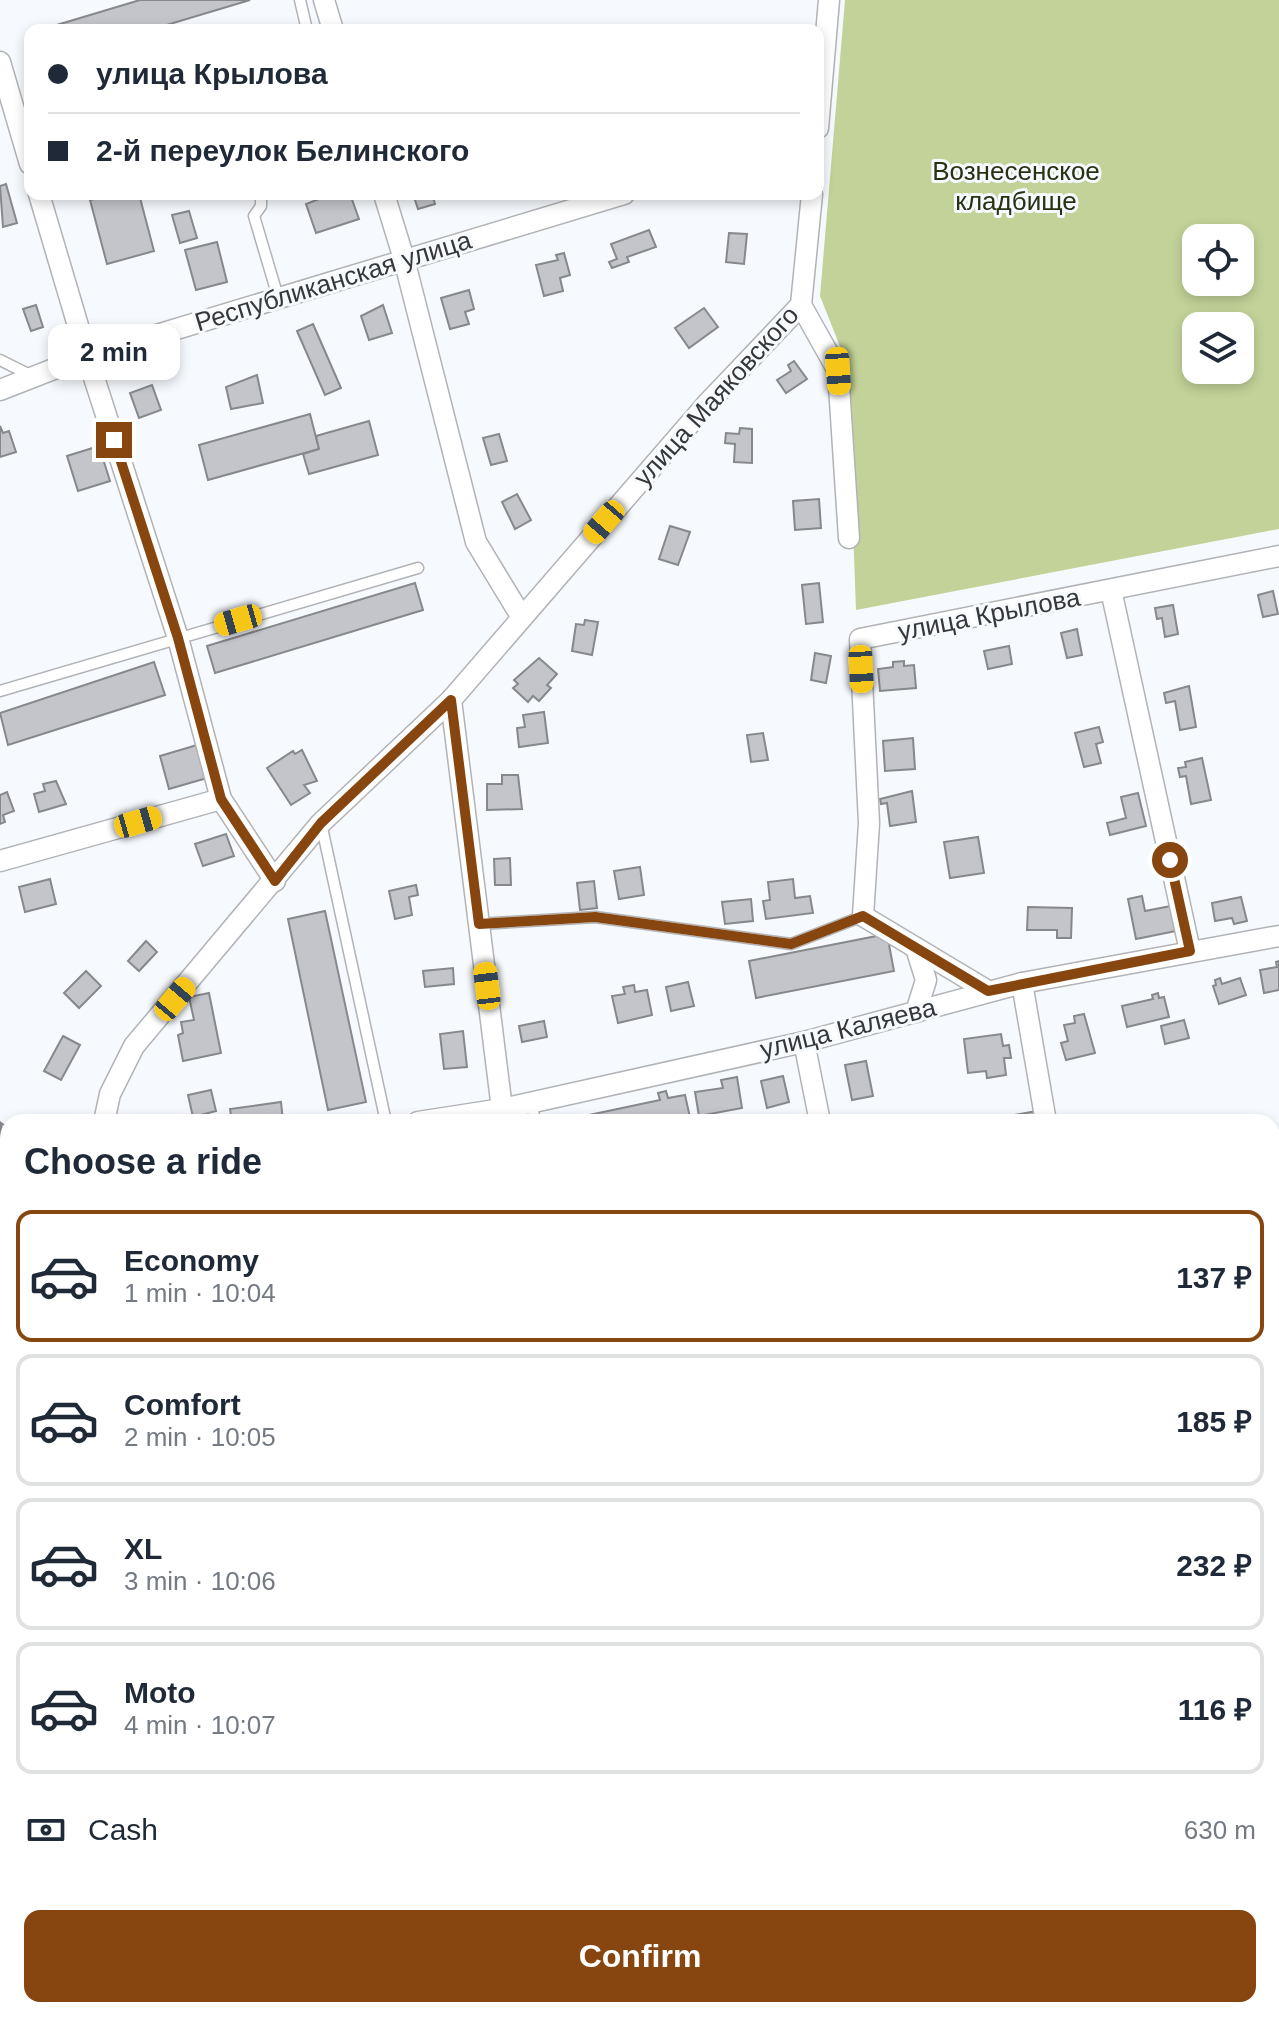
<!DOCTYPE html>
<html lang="en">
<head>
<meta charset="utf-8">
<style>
	body { margin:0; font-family:Arial,sans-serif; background:#f2f2f3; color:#1f2937; height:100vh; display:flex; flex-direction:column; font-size:30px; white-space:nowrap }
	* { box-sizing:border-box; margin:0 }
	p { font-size:26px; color:#747a83 }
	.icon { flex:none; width:44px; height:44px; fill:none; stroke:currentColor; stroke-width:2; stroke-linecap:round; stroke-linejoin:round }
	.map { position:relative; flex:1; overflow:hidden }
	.panel { position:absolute; left:0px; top:1114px; width:1280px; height:904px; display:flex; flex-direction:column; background:#fff; border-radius:24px 24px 0 0; box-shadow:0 4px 12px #0003 }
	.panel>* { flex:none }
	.guide { position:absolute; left:24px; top:24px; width:800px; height:176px; border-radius:16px; box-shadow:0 4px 12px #0003; display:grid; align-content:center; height:176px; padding:0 24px; background:#fff }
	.fabs { position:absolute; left:1182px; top:224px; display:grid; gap:16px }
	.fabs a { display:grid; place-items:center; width:72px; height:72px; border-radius:16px; background:#fff; box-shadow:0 4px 12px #0003; font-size:40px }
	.end { position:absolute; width:36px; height:36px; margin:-18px; border:10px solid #87460f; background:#fff; box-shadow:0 0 0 4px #fff }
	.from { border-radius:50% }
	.bubble { position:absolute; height:56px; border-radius:16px; background:#fff; box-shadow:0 4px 12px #0003; font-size:26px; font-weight:800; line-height:56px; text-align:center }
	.car { position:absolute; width:24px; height:48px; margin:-24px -12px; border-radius:10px; box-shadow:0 0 6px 2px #0007; background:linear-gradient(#f5c518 24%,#345 0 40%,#f5c518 0 76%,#345 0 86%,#f5c518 0) }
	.guide b { display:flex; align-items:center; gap:28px; height:76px; font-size:30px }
	.guide b+b { border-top:2px solid #e0e1e3 }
	.guide i { width:20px; height:20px; background:#1f2937 }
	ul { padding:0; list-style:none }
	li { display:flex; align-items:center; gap:24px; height:132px; margin:0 16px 12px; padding:0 8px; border:4px solid #e0e1e3; border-radius:16px }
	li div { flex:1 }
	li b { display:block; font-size:30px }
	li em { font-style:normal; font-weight:800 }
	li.active { border-color:#87460f }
	li>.icon { width:72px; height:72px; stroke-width:1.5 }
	h2 { padding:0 24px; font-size:36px; line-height:96px }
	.pay { display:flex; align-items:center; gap:20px; height:88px; padding:0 24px; font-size:30px }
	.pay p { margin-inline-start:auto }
	.action { display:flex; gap:16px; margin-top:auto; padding:16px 24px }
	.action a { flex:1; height:92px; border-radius:16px; background:#87460f; color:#fff; font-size:32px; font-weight:800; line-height:92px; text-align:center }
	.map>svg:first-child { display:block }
</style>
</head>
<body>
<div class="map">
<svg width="1279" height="2018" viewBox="0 0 1279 2018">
	<rect width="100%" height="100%" fill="#f6f9fd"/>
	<path fill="#c3d298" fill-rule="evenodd" d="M845,0h434v529l-423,81 -9,-246 -27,-68zM1196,238h44v44h-44zM1196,326h44v44h-44z"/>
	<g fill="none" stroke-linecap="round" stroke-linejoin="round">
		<g stroke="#b3d7f6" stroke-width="6">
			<polyline points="1272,1638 1279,1652"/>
			<polyline points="627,2018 633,2010"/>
		</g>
		<polyline stroke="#b3d7f6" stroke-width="34" points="1272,1374 1279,1368"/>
	</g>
	<g fill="#c3c5ca" stroke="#86888c" stroke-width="2">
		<polygon points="140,0 250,0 150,30 40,30"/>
		<polygon points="6,184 17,223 3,227 0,186"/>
		<polygon points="113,194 139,194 154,251 107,264 90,200"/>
		<polygon points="318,194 350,194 359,219 316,233 306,204 319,199"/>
		<polygon points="413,194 432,194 435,204 418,209"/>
		<polygon points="189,211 197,238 180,243 172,215"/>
		<polygon points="649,230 656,247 627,257 629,262 612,268 609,262 617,259 611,244"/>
		<polygon points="729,233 747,234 744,264 726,262"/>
		<polygon points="217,242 227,282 196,290 185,250"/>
		<polygon points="564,253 570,275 560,278 563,291 544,296 536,265 558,260 556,255"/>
		<polygon points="469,290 474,309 465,312 469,324 450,329 441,298"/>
		<polygon points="36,305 43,327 31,331 23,309"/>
		<polygon points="383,305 392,333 369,340 361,316"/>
		<polygon points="704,308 718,327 689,348 675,328"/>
		<polygon points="313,324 341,388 325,395 297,331"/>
		<polygon points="794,361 807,379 786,393 777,380 791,371 788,365"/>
		<polygon points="257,375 263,403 231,409 226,387"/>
		<polygon points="152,385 161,410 139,418 130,393"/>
		<polygon points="310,414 319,449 208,480 199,445"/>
		<polygon points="369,421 378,455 309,474 303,454 319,449 316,436"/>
		<polygon points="0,426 3,433 9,431 16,452 0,457"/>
		<polygon points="740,428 752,429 752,463 734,462 735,444 725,443 726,433 739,434"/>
		<polygon points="499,434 507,461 491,465 483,438"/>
		<polygon points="99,446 110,481 78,491 67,456"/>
		<polygon points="517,494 531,520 515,529 502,502"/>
		<polygon points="819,499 821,528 795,530 793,501"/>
		<polygon points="670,526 690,532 678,565 659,559"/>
		<polygon points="415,583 423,610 215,673 207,646"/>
		<polygon points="819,583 823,622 806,624 802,585"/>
		<polygon points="1273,591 1278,614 1263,617 1258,595"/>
		<polygon points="1173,605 1178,634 1165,637 1162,618 1157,619 1155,608"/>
		<polygon points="585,620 598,622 592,655 572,651 576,624 584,625"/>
		<polygon points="1077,629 1082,655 1067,658 1061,633"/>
		<polygon points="1009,646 1012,664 988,669 984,651"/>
		<polygon points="815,653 831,656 826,683 811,680"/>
		<polygon points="539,658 557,674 547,685 551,688 539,701 533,696 528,702 513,688 518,684 514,680"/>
		<polygon points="904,661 904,666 914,665 916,688 880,691 878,669 893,667 893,662"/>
		<polygon points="154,662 165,695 8,745 0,713"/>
		<polygon points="1189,686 1196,727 1180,730 1175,701 1166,703 1164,693"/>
		<polygon points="544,712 548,743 519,747 517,728 525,727 523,715"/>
		<polygon points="1099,727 1103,742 1096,744 1101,763 1084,767 1075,733"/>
		<polygon points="763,733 768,760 751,762 747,735"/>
		<polygon points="913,738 915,769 885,771 883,741"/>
		<polygon points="197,745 207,778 169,789 160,756"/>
		<polygon points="302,750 317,781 304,785 310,793 291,805 267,768 293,751 295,754"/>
		<polygon points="1202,758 1211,800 1191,804 1186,776 1180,777 1178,768 1186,767 1185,762"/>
		<polygon points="502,775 518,775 522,809 487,810 487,784 502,784"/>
		<polygon points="56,781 66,804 39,812 34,794 45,791 43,784"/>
		<polygon points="912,791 916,822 890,826 887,803 881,804 880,799"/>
		<polygon points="7,792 14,811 3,815 5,822 0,824 0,795"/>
		<polygon points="1138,793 1146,826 1110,835 1107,823 1126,818 1121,797"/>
		<polygon points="226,834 234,856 203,866 195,844"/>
		<polygon points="978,837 984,873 950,878 944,842"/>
		<polygon points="510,858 511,885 495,885 494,859"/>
		<polygon points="640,867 644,895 619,899 614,871"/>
		<polygon points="50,879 56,904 25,912 19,887"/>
		<polygon points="793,879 795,898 810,896 813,913 766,919 763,901 770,900 768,882"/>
		<polygon points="594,881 597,908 580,910 577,883"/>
		<polygon points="416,885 418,895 409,897 412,915 395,919 389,891"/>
		<polygon points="1142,896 1145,911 1171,906 1176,931 1136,939 1128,899"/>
		<polygon points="1241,897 1247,921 1234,924 1232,918 1215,921 1212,903"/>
		<polygon points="751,899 753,921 725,924 722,902"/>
		<polygon points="1028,907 1072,908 1071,938 1057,938 1057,930 1027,930"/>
		<polygon points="325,911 366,1102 328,1110 288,919"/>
		<polygon points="887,934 894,971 756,998 749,961"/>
		<polygon points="146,941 157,952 139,971 128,961"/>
		<polygon points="1279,961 1279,990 1264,993 1260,970 1277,967 1276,962"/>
		<polygon points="453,968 454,984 425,987 423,971"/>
		<polygon points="86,971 101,986 79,1008 64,993"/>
		<polygon points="1220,978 1222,984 1240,978 1246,995 1219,1004 1213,986 1216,985 1215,980"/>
		<polygon points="688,982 694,1006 671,1011 666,987"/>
		<polygon points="634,985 635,992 647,990 652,1015 618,1023 612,996 625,994 623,987"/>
		<polygon points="209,993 221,1053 183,1061 178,1035 183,1033 181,1022 194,1020 189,997"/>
		<polygon points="1158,993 1159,998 1164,997 1169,1017 1127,1027 1122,1006 1153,999 1152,995"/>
		<polygon points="1084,1014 1095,1053 1066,1060 1061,1043 1068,1041 1064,1025 1075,1023 1074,1016"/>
		<polygon points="1184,1020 1189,1038 1165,1044 1161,1026"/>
		<polygon points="544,1021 547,1037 522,1042 519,1026"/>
		<polygon points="463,1031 467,1067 444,1069 440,1034"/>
		<polygon points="1001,1034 1003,1046 1009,1045 1011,1058 1004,1058 1006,1075 987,1078 986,1071 968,1073 964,1039"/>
		<polygon points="63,1036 80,1045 61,1080 44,1071"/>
		<polygon points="866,1061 873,1096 852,1100 845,1065"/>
		<polygon points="783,1076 789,1102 767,1108 761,1081"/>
		<polygon points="737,1077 742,1108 699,1116 695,1092 723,1088 721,1080"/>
		<polygon points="211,1090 216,1111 193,1117 188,1095"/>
		<polygon points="666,1091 668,1098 685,1095 691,1122 556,1122 660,1100 658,1093"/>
		<polygon points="281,1102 283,1121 232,1122 230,1109"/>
		<polygon points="1037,1111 1039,1122 1004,1122 1003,1117"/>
		<polygon points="1,1123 8,1128 8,1150 0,1162"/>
		<polygon points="1279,1973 1279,2002 1273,2003 1272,1975"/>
		<polygon points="1057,2010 1099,2010 1086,2018 1062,2018"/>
	</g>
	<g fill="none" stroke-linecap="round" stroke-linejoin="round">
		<g stroke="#b1b3b7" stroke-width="13">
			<g id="lane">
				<polyline points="300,0 307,30"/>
				<polyline points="261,194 261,206 254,216 278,297"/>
				<polyline points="0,360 34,377"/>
				<polyline points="0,691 418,568"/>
				<polyline points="321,823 386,1122"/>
				<polyline points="479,924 595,917 791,944 863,916"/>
				<polyline points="533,1102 534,1122"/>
				<polyline points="0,1717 8,1717"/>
			</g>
		</g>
		<g stroke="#b1b3b7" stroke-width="23">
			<g id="street">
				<polyline points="324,0 333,30"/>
				<polyline points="0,62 30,164"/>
				<polyline points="818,128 829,0"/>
				<polyline points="39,194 87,356 178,638 221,799 275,881"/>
				<polyline points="384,194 404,259 476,542 521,616"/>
				<polyline points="801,305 838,371 849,538"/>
				<polyline points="0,390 87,356 624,194"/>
				<polyline points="1111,590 1190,951"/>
				<polyline points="451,700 502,1109"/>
				<polyline points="0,861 221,799"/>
				<polyline points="916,948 926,980 916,1012"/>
				<polyline points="1022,983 1046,1122"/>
				<polyline points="988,991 863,916 869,823 860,639 1279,556"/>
				<polyline points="804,1042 820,1122"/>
				<polyline points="104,1122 110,1094 134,1046 321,823 451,700 706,405 801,305 812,194"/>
				<polyline points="418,1122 502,1109 804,1042 1022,983 1279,936"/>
				<polyline points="0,1239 8,1232"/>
				<polyline points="1272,1307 1279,1302"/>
				<polyline points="1272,1450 1279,1475"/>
				<polyline points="1272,1767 1279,1773"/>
				<polyline points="740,2018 746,2010"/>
			</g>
		</g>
		<use href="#lane" stroke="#fff" stroke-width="10"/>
		<use href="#street" stroke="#fff" stroke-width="20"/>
	</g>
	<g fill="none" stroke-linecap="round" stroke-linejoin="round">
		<polyline stroke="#87460f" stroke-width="10" points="114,440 178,638 221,799 275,881 321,823 451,700 479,924 595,917 791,944 863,916 988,991 1190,951 1170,860"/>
	</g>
	<g text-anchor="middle" stroke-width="6" stroke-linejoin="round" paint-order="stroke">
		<g font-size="26" fill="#2a3012" stroke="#f6f9fd">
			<text x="1016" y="180">Вознесенское<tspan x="1016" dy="30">кладбище</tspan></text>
		</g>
		<g font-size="26" fill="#363738" stroke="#f6f9fd">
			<text transform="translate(333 281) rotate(-17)" y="9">Республиканская улица</text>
			<text transform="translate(716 396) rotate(-48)" y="9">улица Маяковского</text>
			<text transform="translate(989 614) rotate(-11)" y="9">улица Крылова</text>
			<text transform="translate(848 1028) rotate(-14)" y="9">улица Каляева</text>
		</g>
	</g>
</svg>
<div class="fabs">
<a><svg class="icon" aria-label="locate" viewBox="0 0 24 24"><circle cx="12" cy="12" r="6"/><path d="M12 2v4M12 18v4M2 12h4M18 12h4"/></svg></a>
<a><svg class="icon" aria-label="layers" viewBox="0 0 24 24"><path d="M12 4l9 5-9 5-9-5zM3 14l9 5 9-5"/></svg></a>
</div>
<i class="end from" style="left:1170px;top:860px"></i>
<i class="end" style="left:114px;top:440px"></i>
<div class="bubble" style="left:48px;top:324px;width:132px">2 min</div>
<i class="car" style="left:838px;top:371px;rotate:176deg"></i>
<i class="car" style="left:604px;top:522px;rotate:221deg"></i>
<i class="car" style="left:238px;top:620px;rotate:254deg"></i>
<i class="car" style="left:861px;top:669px;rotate:177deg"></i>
<i class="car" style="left:138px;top:822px;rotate:74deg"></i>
<i class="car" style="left:487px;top:986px;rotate:353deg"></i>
<i class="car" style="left:175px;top:999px;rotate:40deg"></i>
<div class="guide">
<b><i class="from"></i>улица Крылова</b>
<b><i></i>2-й переулок Белинского</b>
</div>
<section class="panel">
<h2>Choose a ride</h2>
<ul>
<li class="active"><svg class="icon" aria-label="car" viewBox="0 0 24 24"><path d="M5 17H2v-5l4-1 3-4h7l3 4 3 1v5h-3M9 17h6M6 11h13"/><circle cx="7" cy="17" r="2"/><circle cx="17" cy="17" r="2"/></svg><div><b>Economy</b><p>1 min · 10:04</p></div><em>137 ₽</em></li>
<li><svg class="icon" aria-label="car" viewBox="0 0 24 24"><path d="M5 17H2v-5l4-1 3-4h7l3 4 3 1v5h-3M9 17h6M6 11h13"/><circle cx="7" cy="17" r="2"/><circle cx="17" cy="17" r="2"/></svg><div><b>Comfort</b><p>2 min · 10:05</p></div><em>185 ₽</em></li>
<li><svg class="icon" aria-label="car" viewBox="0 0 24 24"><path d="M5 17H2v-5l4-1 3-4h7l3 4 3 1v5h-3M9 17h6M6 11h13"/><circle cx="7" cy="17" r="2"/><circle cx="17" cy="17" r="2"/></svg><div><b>XL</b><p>3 min · 10:06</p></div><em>232 ₽</em></li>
<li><svg class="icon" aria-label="car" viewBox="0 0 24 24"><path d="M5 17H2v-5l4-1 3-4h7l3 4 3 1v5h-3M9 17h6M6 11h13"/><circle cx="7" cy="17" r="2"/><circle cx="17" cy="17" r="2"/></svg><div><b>Moto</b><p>4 min · 10:07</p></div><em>116 ₽</em></li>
</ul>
<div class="pay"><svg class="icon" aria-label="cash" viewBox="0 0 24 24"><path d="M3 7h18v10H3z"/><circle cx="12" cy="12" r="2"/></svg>Cash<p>630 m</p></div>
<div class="action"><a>Confirm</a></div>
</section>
</div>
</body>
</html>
